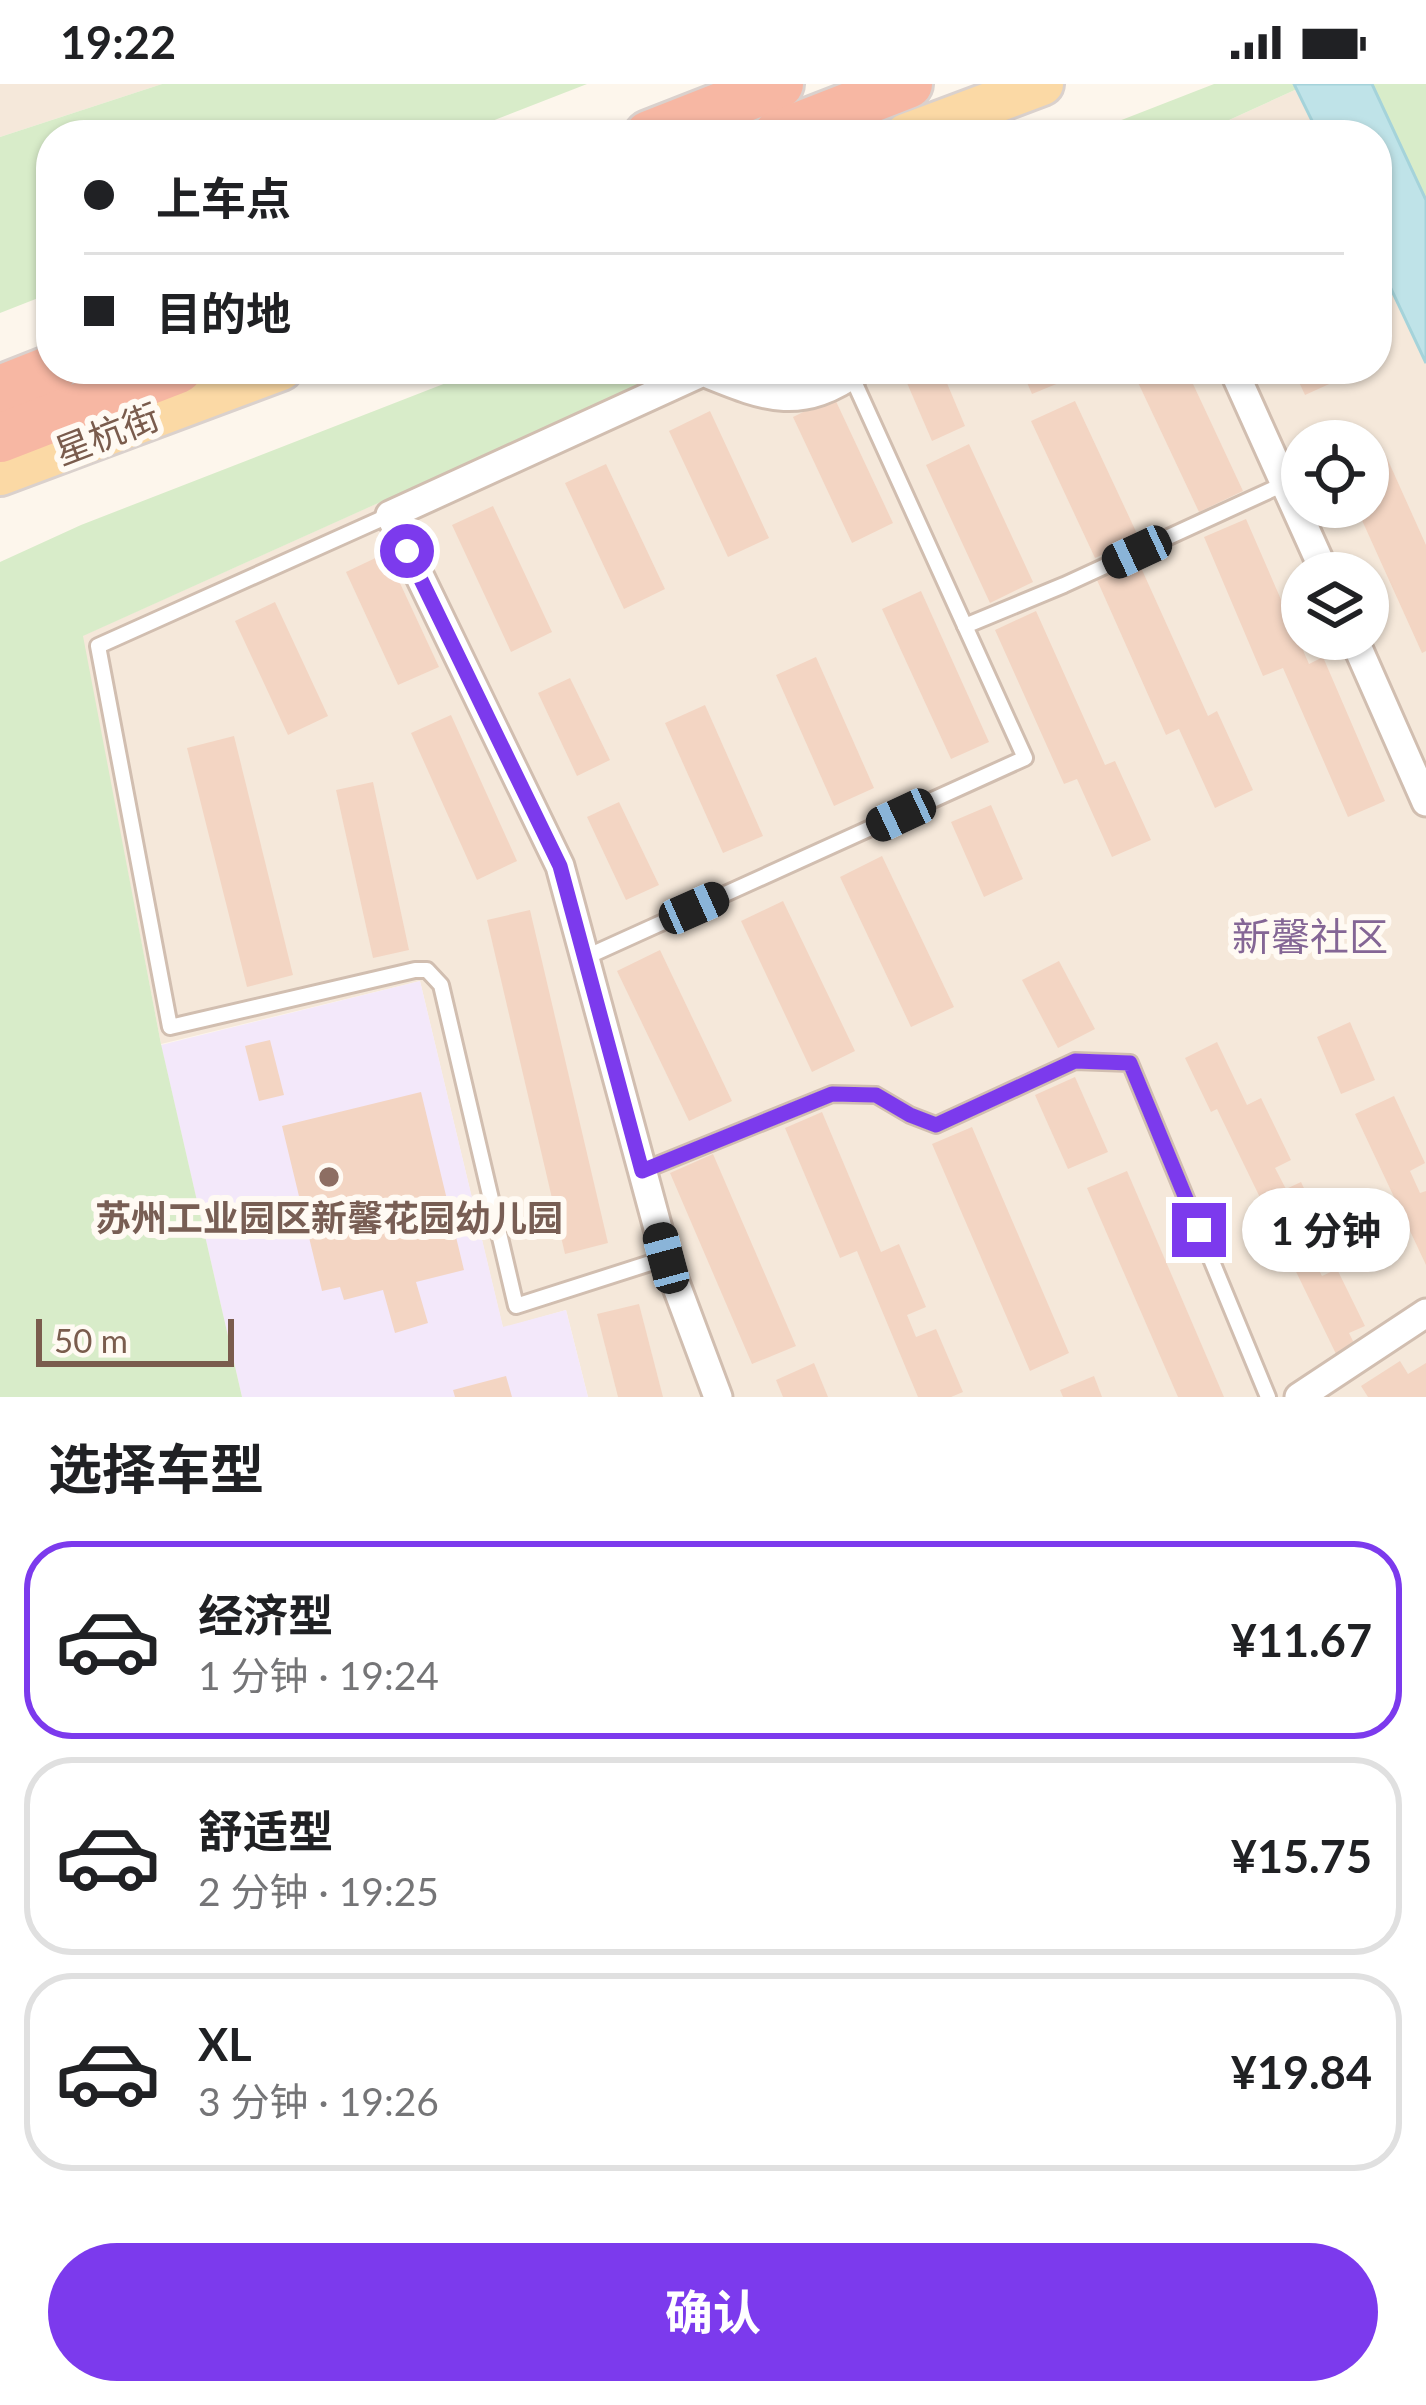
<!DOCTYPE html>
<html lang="zh">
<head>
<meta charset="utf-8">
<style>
	body { margin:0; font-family:Lato,"Noto Sans SC",sans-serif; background:#f6f6f6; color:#202124; height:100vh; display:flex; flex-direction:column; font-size:45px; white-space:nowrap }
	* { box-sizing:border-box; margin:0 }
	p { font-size:39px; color:#757577 }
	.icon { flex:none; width:66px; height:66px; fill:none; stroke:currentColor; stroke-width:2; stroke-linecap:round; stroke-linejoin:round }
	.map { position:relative; height:1313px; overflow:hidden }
	.sheet { display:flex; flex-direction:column; background:#fff; flex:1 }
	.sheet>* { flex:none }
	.top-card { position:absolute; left:36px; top:36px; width:1356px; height:264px; border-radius:48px; box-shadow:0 3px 9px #0004; display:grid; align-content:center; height:264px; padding:0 48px; background:#fff }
	.controls { position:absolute; left:1281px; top:336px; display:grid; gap:24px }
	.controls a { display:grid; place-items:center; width:108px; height:108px; border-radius:50%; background:#fff; box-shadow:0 3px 9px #0004; font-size:60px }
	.scale { position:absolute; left:36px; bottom:30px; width:198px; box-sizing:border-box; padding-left:12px; border:6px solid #7a5c4d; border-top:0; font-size:33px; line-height:42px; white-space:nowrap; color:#7a5c4d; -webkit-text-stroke:9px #fffaf3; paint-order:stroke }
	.end { position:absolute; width:54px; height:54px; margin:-27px; border:15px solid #7c3aed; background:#fff; box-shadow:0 0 0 6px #fff }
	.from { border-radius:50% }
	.bubble { position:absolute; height:84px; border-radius:42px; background:#fff; box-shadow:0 3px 9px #0004; font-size:39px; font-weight:700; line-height:84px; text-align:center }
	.car { position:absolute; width:36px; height:72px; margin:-36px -18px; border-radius:15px; box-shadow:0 0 9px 3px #0007; background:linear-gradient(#222 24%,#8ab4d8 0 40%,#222 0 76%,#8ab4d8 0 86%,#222 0) }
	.top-card b { display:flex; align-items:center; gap:42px; height:114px; font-size:45px }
	.top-card b+b { border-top:3px solid #e0e0e0 }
	.top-card i { width:30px; height:30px; background:#202124 }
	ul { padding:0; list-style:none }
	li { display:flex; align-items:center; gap:36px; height:198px; margin:0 24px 18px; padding:0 24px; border:6px solid #e0e0e0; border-radius:48px }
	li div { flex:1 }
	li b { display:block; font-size:45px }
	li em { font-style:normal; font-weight:700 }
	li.on { border-color:#7c3aed }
	li>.icon { width:108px; height:108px; stroke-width:1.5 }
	h2 { padding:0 48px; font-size:54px; line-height:144px }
	.action { display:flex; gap:24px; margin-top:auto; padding:24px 48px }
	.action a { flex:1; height:138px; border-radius:72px; background:#7c3aed; color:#fff; font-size:48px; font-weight:700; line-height:138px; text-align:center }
	.status { display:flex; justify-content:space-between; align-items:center; height:84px; padding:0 60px; background:#fff; direction:ltr }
	.status svg { height:33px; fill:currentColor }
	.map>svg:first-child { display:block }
</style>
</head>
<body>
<div class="status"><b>19:22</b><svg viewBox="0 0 49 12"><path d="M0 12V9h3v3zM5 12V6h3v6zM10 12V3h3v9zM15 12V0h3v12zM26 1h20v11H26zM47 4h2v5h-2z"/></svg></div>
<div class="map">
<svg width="1426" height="1313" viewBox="0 0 1426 1313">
	<rect width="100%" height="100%" fill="#fdf6ec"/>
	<g fill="#f5e8da" fill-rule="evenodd">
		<polygon points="0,0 162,0 0,53"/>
		<polygon points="1297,5 1319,51 1196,51"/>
		<path d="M1377,175l49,104v1034h-838l-22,-87 -63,18 -83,-347 -259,63 -79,-408 594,-267h701zM1302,357h66v66h-66zM1302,489h66v66h-66z"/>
	</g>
	<polygon fill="#f3e8fa" points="420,897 503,1243 566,1226 588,1313 242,1313 161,961"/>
	<g fill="#d8ecc9">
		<polygon points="162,0 587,0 456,51 51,51 51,209 0,229 0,53"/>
		<polygon points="1214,0 1294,0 1297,5 1196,51 1083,51"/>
		<polygon points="1372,0 1426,0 1426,117"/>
		<polygon points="482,285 676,285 83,552 161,960 242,1313 0,1313 0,478 81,441"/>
	</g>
	<polygon fill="#bfe3e8" stroke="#a5d3da" stroke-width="3" points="1294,0 1372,0 1426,116 1426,279 1377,175 1377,51 1319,51"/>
	<g fill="#f3d5c3">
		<polygon points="765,285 789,285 796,300 776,309"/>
		<polygon points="941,285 965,342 932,357 907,299"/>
		<polygon points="1021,285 1062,285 1066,296 1032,310"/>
		<polygon points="1146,285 1186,285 1243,407 1199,428 1134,290"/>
		<polygon points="1293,285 1346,285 1349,291 1305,311"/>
		<polygon points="834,313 893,439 852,459 793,333"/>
		<polygon points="1075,317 1139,454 1095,474 1031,337"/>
		<polygon points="710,327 769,454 728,473 669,347"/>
		<polygon points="969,360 1033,498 990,519 926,381"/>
		<polygon points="1382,363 1426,461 1426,567 1422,569 1356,423 1368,423 1368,369"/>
		<polygon points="606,380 665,505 624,525 565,399"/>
		<polygon points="493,422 552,548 511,568 452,441"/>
		<polygon points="1246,435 1309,580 1323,573 1385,717 1348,733 1283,584 1263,592 1204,453"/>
		<polygon points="386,469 439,583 398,601 346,488"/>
		<polygon points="1138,477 1208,632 1217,627 1253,706 1215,724 1179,645 1166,651 1097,496"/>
		<polygon points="921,507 989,658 951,675 882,525"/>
		<polygon points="275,518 328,632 288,651 235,537"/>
		<polygon points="1036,527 1105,681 1115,677 1151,756 1112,773 1077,695 1064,700 995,546"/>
		<polygon points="816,573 874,704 834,722 776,591"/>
		<polygon points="570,594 610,676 577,692 538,609"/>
		<polygon points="705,621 763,752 723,769 665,639"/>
		<polygon points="451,631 517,777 477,796 411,649"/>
		<polygon points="234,652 293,891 247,903 187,664"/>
		<polygon points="373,698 409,866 373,874 336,706"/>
		<polygon points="619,718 659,801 626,816 587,733"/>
		<polygon points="991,721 1023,795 984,813 951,738"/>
		<polygon points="882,772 954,923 911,943 840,793"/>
		<polygon points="783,817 855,967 812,988 741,837"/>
		<polygon points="530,826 608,1159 565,1170 487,836"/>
		<polygon points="660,866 732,1017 689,1037 617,887"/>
		<polygon points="1059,877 1095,945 1058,964 1022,896"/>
		<polygon points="1350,938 1375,996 1341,1010 1317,953"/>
		<polygon points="270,956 284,1011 259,1017 245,962"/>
		<polygon points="1217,958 1247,1021 1261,1014 1291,1076 1275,1084 1286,1105 1301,1098 1331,1161 1311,1170 1322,1192 1337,1185 1365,1242 1349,1249 1356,1263 1337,1272 1217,1025 1211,1028 1185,974"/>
		<polygon points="1075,993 1108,1068 1068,1085 1035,1011"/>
		<polygon points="421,1008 464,1186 416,1198 428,1239 395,1249 383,1206 344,1216 340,1203 322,1207 282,1042"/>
		<polygon points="1394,1012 1425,1079 1410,1087 1420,1109 1426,1107 1426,1181 1355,1030"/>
		<polygon points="822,1028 881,1168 899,1160 926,1223 907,1231 916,1253 936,1245 963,1308 951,1313 918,1313 857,1167 840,1174 785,1044"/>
		<polygon points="972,1043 1069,1269 1030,1287 932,1060"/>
		<polygon points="713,1070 796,1262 752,1280 670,1089"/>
		<polygon points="1127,1087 1224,1313 1178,1313 1087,1104"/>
		<polygon points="639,1220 663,1313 618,1313 597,1230"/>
		<polygon points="1400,1277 1408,1290 1426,1279 1426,1313 1368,1313 1361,1302"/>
		<polygon points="814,1279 828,1313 783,1313 776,1296"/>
		<polygon points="506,1292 512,1313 455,1313 453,1306"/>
		<polygon points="1094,1292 1102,1313 1063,1313 1060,1306"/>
	</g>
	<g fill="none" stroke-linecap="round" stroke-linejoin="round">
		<g stroke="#d1beb0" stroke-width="20">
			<g id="lane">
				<polyline points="390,431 98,562 170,943 415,886 427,886 441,901 516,1222 666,1174"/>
				<polyline points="965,542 1064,501 1286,399"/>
				<polyline points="584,874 1025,674 851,291"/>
				<polyline points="642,1087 832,1010 876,1011 910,1031 936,1041 1075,977 1130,979 1268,1313"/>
			</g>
		</g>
		<g stroke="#d1beb0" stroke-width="33">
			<g id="street">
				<polyline points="1233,285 1325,489"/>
				<polyline points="1354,555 1426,718"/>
				<path d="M718,1313l-52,-139 -106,-392 -170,-351 313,-143c62,25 97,41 157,-3"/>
				<polyline points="1299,1313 1426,1229"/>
			</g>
		</g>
		<g stroke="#dad1cd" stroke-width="48">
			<g id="primary">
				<polyline points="906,51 1042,0"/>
				<polyline points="0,390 281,285"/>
			</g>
		</g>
		<g stroke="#dad1cd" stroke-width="54">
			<g id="highway">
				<polyline points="649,51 779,0"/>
				<polyline points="777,51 908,0"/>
				<polyline points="0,306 53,285"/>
				<polyline points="0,354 178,285"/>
			</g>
		</g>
		<use href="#lane" stroke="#fff" stroke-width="14"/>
		<use href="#street" stroke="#fff" stroke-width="27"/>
		<use href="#primary" stroke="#fbd9a5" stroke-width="42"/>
		<use href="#highway" stroke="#f7b7a3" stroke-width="48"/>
	</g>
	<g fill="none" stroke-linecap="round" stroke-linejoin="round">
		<polyline stroke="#7c3aed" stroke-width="15" points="407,467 560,782 642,1087 832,1010 876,1011 910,1031 936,1041 1075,977 1130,979 1199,1146"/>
	</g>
	<circle fill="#8d6e63" stroke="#fffaf3" stroke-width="4.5" cx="329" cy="1093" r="12"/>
	<g text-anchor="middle" stroke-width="12" stroke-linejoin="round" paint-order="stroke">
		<g font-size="36" fill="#7a5c4d" stroke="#fffaf3">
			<text transform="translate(107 350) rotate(-21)" y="13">星杭街</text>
		</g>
		<g font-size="36" font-weight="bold" fill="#785e54" stroke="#fffaf3">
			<text x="329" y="1147">苏州工业园区新馨花园幼儿园</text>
		</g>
		<g font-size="39" fill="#846695" stroke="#fffaf3">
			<text x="1310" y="867">新馨社区</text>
		</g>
	</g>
</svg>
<div class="controls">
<a><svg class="icon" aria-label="locate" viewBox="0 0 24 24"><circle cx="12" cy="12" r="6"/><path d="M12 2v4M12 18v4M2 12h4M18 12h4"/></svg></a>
<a><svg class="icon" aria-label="layers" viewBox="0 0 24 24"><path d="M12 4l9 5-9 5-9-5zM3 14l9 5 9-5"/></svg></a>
</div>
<div class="scale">50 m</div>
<i class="end from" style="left:407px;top:467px"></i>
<i class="end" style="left:1199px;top:1146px"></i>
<div class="bubble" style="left:1242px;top:1104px;width:168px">1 分钟</div>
<i class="car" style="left:1137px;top:468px;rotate:245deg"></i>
<i class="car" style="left:901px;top:731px;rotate:245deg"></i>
<i class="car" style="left:694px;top:824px;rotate:66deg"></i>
<i class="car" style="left:666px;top:1174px;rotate:345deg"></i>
<div class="top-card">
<b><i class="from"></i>上车点</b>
<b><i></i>目的地</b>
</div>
</div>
<section class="sheet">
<h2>选择车型</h2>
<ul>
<li class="on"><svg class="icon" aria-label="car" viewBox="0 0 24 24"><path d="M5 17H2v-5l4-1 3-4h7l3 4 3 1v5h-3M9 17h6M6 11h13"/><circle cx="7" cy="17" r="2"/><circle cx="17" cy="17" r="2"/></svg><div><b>经济型</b><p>1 分钟 · 19:24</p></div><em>¥11.67</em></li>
<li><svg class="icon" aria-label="car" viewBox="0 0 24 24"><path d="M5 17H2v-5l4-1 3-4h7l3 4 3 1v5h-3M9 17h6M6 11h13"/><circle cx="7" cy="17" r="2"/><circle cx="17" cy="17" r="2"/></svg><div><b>舒适型</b><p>2 分钟 · 19:25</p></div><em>¥15.75</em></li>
<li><svg class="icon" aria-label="car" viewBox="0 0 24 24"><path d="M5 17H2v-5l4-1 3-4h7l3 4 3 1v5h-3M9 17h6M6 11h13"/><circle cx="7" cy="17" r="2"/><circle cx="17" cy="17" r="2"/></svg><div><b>XL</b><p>3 分钟 · 19:26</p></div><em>¥19.84</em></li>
</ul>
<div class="action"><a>确认</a></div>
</section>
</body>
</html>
